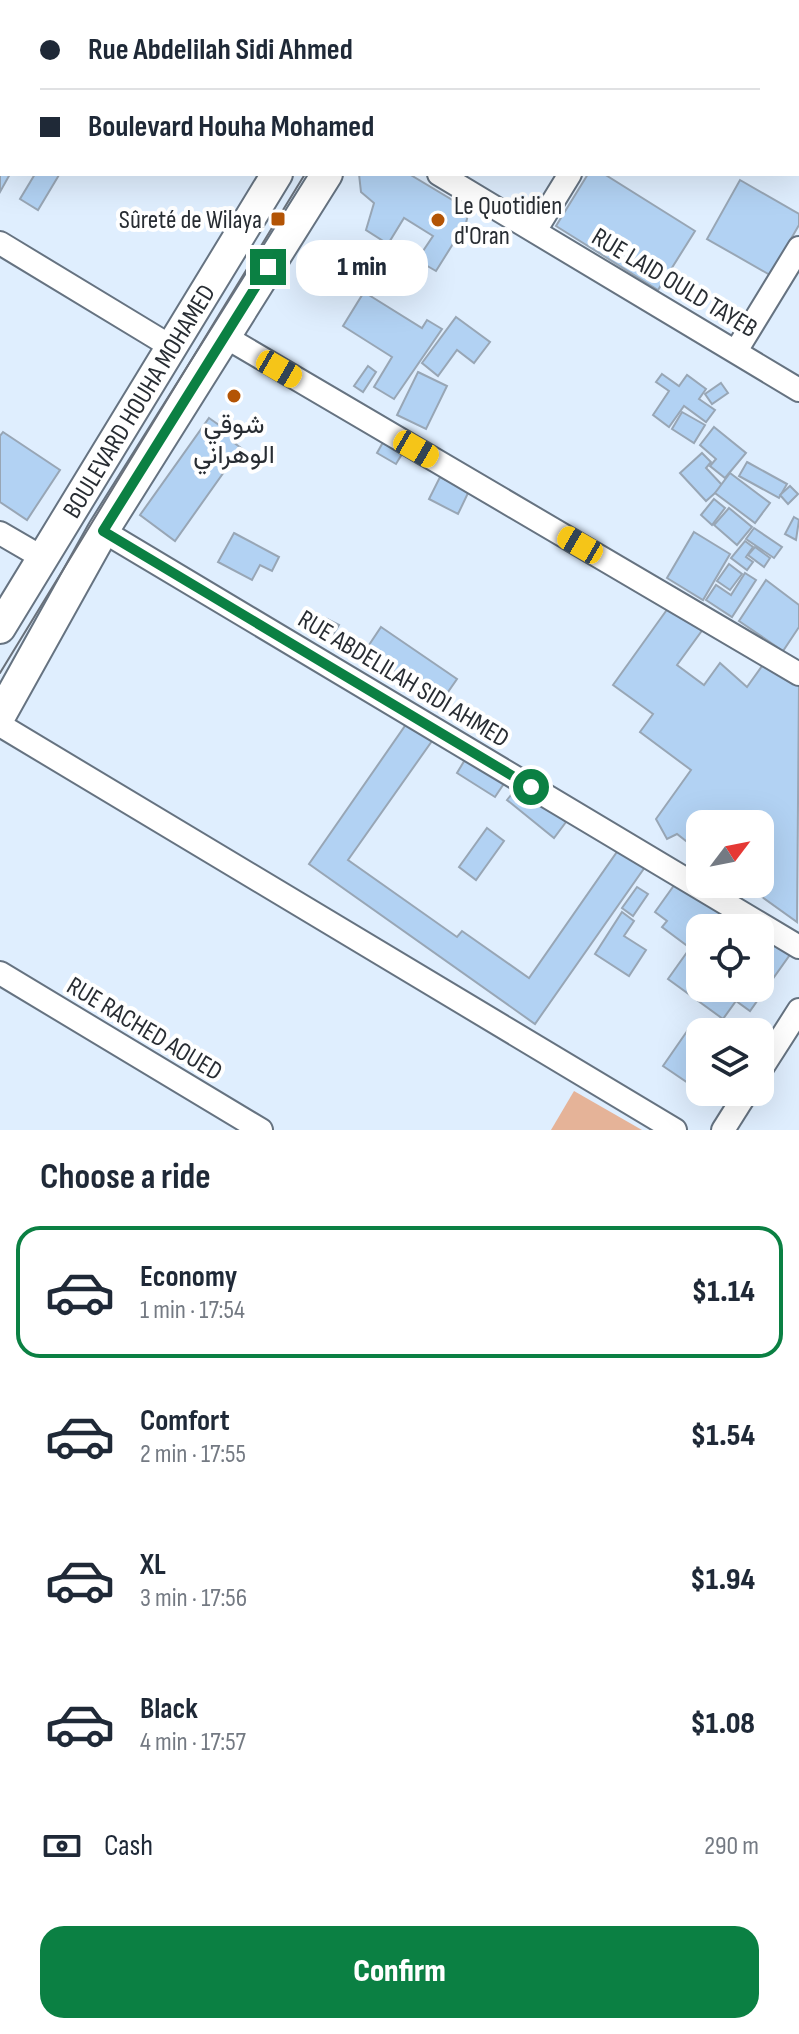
<!DOCTYPE html>
<html lang="en">
<head>
<meta charset="utf-8">
<style>
	body { margin:0; font-family:"Sofia Sans Condensed",Vazirmatn,sans-serif; background:#f6f6f7; color:#1f2937; height:100vh; display:flex; flex-direction:column; font-size:30px; white-space:nowrap }
	* { box-sizing:border-box; margin:0 }
	p { font-size:26px; color:#747a83 }
	.icon { flex:none; width:44px; height:44px; fill:none; stroke:currentColor; stroke-width:2; stroke-linecap:round; stroke-linejoin:round }
	.map { position:relative; height:1130px; overflow:hidden }
	.side { display:flex; flex-direction:column; background:#fff; flex:1 }
	.side>* { flex:none }
	.top-card { position:absolute; left:0px; top:0px; width:800px; height:176px; box-shadow:0 8px 32px #0002; display:grid; align-content:center; height:176px; padding:0 40px; background:#fff }
	.needle { width:52px; rotate:58deg }
	.controls { position:absolute; left:686px; top:810px; display:grid; gap:16px }
	.controls a { display:grid; place-items:center; width:88px; height:88px; border-radius:16px; background:#fff; box-shadow:0 8px 32px #0002; font-size:40px }
	.end { position:absolute; width:36px; height:36px; margin:-18px; border:10px solid #0b8043; background:#fff; box-shadow:0 0 0 4px #fff }
	.from { border-radius:50% }
	.bubble { position:absolute; height:56px; border-radius:24px; background:#fff; box-shadow:0 8px 32px #0002; font-size:26px; font-weight:800; line-height:56px; text-align:center }
	.car { position:absolute; width:24px; height:48px; margin:-24px -12px; border-radius:10px; box-shadow:0 0 6px 2px #0007; background:linear-gradient(#f5c518 24%,#345 0 40%,#f5c518 0 76%,#345 0 86%,#f5c518 0) }
	.top-card b { display:flex; align-items:center; gap:28px; height:76px; font-size:30px }
	.top-card b+b { border-top:2px solid #e0e1e3 }
	.top-card i { width:20px; height:20px; background:#1f2937 }
	ul { padding:0; list-style:none }
	li { display:flex; align-items:center; gap:24px; height:132px; margin:0 16px 12px; padding:0 24px; border:4px solid transparent; border-radius:24px }
	li div { flex:1 }
	li b { display:block; font-size:30px }
	li em { font-style:normal; font-weight:800 }
	li.selected { border-color:#0b8043 }
	li>.icon { width:72px; height:72px; stroke-width:1.5 }
	h2 { padding:0 40px; font-size:36px; line-height:96px }
	.pay { display:flex; align-items:center; gap:20px; height:88px; padding:0 40px; font-size:30px }
	.pay p { margin-inline-start:auto }
	.button { display:flex; gap:16px; margin-top:auto; padding:16px 40px }
	.button a { flex:1; height:92px; border-radius:24px; background:#0b8043; color:#fff; font-size:32px; font-weight:800; line-height:92px; text-align:center }
	.map>svg:first-child { display:block }
</style>
</head>
<body>
<div class="map">
<svg width="799" height="1130" viewBox="0 0 799 1130">
	<rect width="100%" height="100%" fill="#dfeefe"/>
	<polygon fill="#e5b398" points="574,1091 642,1130 551,1130"/>
	<g fill="#b2d2f3" stroke="#98a6b5" stroke-width="2" fill-rule="evenodd">
		<polygon points="0,127 2,174 10,174 0,192"/>
		<polygon points="35,174 59,175 38,210 20,199"/>
		<polygon points="359,174 409,174 469,210 466,223 436,271 417,260 433,236 404,218 388,244 366,230 374,203 361,192"/>
		<polygon points="588,174 604,174 695,231 658,290 556,226"/>
		<polygon points="740,180 799,214 799,225 770,275 707,239"/>
		<polygon points="364,292 422,328 427,320 442,329 394,399 374,387 392,357 343,326"/>
		<polygon points="456,317 490,342 474,363 457,350 438,376 422,363"/>
		<polygon points="368,366 376,372 363,392 354,386"/>
		<polygon points="418,372 447,386 426,429 397,415"/>
		<polygon points="662,374 679,386 687,375 706,389 699,399 715,410 706,422 684,406 669,427 653,415 669,391 656,382"/>
		<polygon points="721,383 728,393 712,404 705,394"/>
		<polygon points="682,412 705,425 694,443 672,429"/>
		<polygon points="209,418 236,437 233,442 241,448 175,541 140,515"/>
		<polygon points="714,427 746,453 725,478 710,466 716,459 700,445"/>
		<polygon points="3,432 60,470 27,520 0,502 0,436"/>
		<polygon points="386,437 405,449 396,464 377,453"/>
		<polygon points="702,453 711,462 706,468 723,486 706,501 680,473"/>
		<polygon points="747,462 787,484 779,498 739,476"/>
		<polygon points="730,473 770,503 755,523 715,493"/>
		<polygon points="440,477 469,491 458,514 429,499"/>
		<polygon points="790,486 798,494 788,504 780,495"/>
		<polygon points="714,499 725,508 712,525 701,515"/>
		<polygon points="729,508 752,527 737,545 714,525"/>
		<polygon points="794,517 799,520 796,540 785,534"/>
		<polygon points="754,528 782,547 774,558 746,539"/>
		<polygon points="694,532 730,554 703,600 667,578"/>
		<polygon points="234,533 279,557 272,571 260,565 252,580 218,562"/>
		<polygon points="745,541 753,547 746,557 753,562 747,570 731,558"/>
		<polygon points="755,547 770,558 764,567 748,555"/>
		<polygon points="729,564 742,574 730,590 717,581"/>
		<polygon points="745,573 756,580 732,617 706,600 716,585 731,595"/>
		<polygon points="766,580 799,605 799,627 783,651 739,621"/>
		<polygon points="671,604 706,625 677,665 704,685 720,663 747,687 767,659 799,683 797,922 744,884 760,884 760,824 700,824 700,852 677,834 667,839 656,819 691,770 640,732 653,714 613,685"/>
		<polygon points="325,618 339,625 330,640 317,633"/>
		<polygon points="381,627 457,679 441,702 365,651"/>
		<polygon points="407,723 432,741 348,860 457,937 462,931 529,978 619,849 645,867 535,1024 309,864"/>
		<polygon points="466,758 505,782 495,797 457,773"/>
		<polygon points="519,785 566,822 554,838 507,800"/>
		<polygon points="487,828 504,841 476,880 459,867"/>
		<path d="M675,884l42,19 10,-14 72,53 -49,69 -14,-10 -13,18 -55,-40 22,-31 -28,-21 5,-6 -12,-9zM700,928h60v60h-60z"/>
		<polygon points="637,887 648,894 633,916 622,908"/>
		<polygon points="622,912 634,921 624,936 646,950 629,976 595,954"/>
		<polygon points="692,1024 705,1032 700,1032 700,1091 663,1066"/>
	</g>
	<g fill="none" stroke-linecap="round" stroke-linejoin="round">
		<g stroke="#667381" stroke-width="26">
			<g id="minor">
				<polyline points="92,0 95,2"/>
				<polyline points="676,2 678,0"/>
				<polyline points="798,92 799,90"/>
				<polyline points="798,160 799,161"/>
				<polyline points="439,174 799,390"/>
				<polyline points="535,231 570,174"/>
				<polyline points="0,243 170,346"/>
				<polyline points="224,336 799,674"/>
				<polyline points="736,351 799,248"/>
				<polyline points="103,531 799,947"/>
				<polyline points="0,533 43,558"/>
				<polyline points="0,725 675,1130"/>
				<polyline points="0,973 261,1130"/>
				<polyline points="760,1071 799,1010"/>
				<polyline points="723,1130 747,1092"/>
			</g>
		</g>
		<g stroke="#667381" stroke-width="34">
			<g id="major">
				<polyline points="383,2 385,0"/>
				<polyline points="432,2 433,0"/>
				<path id="s1" d="M0,628l277,-454"/>
				<polyline points="0,716 103,531 327,174"/>
			</g>
		</g>
		<use href="#minor" stroke="#fff" stroke-width="22"/>
		<use href="#major" stroke="#fff" stroke-width="30"/>
		<g stroke="#69717b" stroke-width="2">
			<polyline points="410,2 411,0"/>
			<polyline points="0,673 305,174"/>
		</g>
	</g>
	<g fill="none" stroke-linecap="round" stroke-linejoin="round">
		<polyline stroke="#0b8043" stroke-width="10" points="268,267 103,531 531,787"/>
	</g>
	<g fill="#b35405" stroke="#fff" stroke-width="3">
		<rect x="270" y="211" width="16" height="16" rx="4"/>
		<circle cx="438" cy="220" r="8"/>
		<circle cx="234" cy="396" r="8"/>
	</g>
	<g text-anchor="middle" stroke-width="8" stroke-linejoin="round" paint-order="stroke">
		<g font-size="26" fill="#282d33" stroke="#fff" text-anchor="start">
			<text x="454" y="214">Le Quotidien<tspan x="454" dy="30">d'Oran</tspan></text>
			<text x="262" y="228" text-anchor="end">Sûreté de Wilaya</text>
			<text x="234" y="433" text-anchor="middle">شوقي<tspan x="234" dy="30">الوهراني</tspan></text>
		</g>
		<g font-size="26" fill="#282d33" stroke="#fff">
			<text transform="translate(675 282) rotate(31)" y="9">RUE LAID OULD TAYEB</text>
			<text dy="9" stroke="none"><textPath href="#s1" startOffset="266">BOULEVARD HOUHA MOHAMED</textPath></text>
			<text transform="translate(404 678) rotate(31)" y="9">RUE ABDELILAH SIDI AHMED</text>
			<text transform="translate(145 1028) rotate(31)" y="9">RUE RACHED AOUED</text>
		</g>
	</g>
</svg>
<div class="controls">
<a><svg class="needle" viewBox="-14 -14 28 28"><path d="M0-13l5 13h-10z" fill="#e53935"/><path d="M0 13l5-13h-10z" fill="#747a83"/></svg></a>
<a><svg class="icon" aria-label="locate" viewBox="0 0 24 24"><circle cx="12" cy="12" r="6"/><path d="M12 2v4M12 18v4M2 12h4M18 12h4"/></svg></a>
<a><svg class="icon" aria-label="layers" viewBox="0 0 24 24"><path d="M12 4l9 5-9 5-9-5zM3 14l9 5 9-5"/></svg></a>
</div>
<i class="end from" style="left:531px;top:787px"></i>
<i class="end" style="left:268px;top:267px"></i>
<div class="bubble" style="left:296px;top:240px;width:132px">1 min</div>
<i class="car" style="left:279px;top:369px;rotate:120deg"></i>
<i class="car" style="left:416px;top:449px;rotate:120deg"></i>
<i class="car" style="left:580px;top:545px;rotate:300deg"></i>
<div class="top-card">
<b><i class="from"></i>Rue Abdelilah Sidi Ahmed</b>
<b><i></i>Boulevard Houha Mohamed</b>
</div>
</div>
<section class="side">
<h2>Choose a ride</h2>
<ul>
<li class="selected"><svg class="icon" aria-label="car" viewBox="0 0 24 24"><path d="M5 17H2v-5l4-1 3-4h7l3 4 3 1v5h-3M9 17h6M6 11h13"/><circle cx="7" cy="17" r="2"/><circle cx="17" cy="17" r="2"/></svg><div><b>Economy</b><p>1 min · 17:54</p></div><em>$1.14</em></li>
<li><svg class="icon" aria-label="car" viewBox="0 0 24 24"><path d="M5 17H2v-5l4-1 3-4h7l3 4 3 1v5h-3M9 17h6M6 11h13"/><circle cx="7" cy="17" r="2"/><circle cx="17" cy="17" r="2"/></svg><div><b>Comfort</b><p>2 min · 17:55</p></div><em>$1.54</em></li>
<li><svg class="icon" aria-label="car" viewBox="0 0 24 24"><path d="M5 17H2v-5l4-1 3-4h7l3 4 3 1v5h-3M9 17h6M6 11h13"/><circle cx="7" cy="17" r="2"/><circle cx="17" cy="17" r="2"/></svg><div><b>XL</b><p>3 min · 17:56</p></div><em>$1.94</em></li>
<li><svg class="icon" aria-label="car" viewBox="0 0 24 24"><path d="M5 17H2v-5l4-1 3-4h7l3 4 3 1v5h-3M9 17h6M6 11h13"/><circle cx="7" cy="17" r="2"/><circle cx="17" cy="17" r="2"/></svg><div><b>Black</b><p>4 min · 17:57</p></div><em>$1.08</em></li>
</ul>
<div class="pay"><svg class="icon" aria-label="cash" viewBox="0 0 24 24"><path d="M3 7h18v10H3z"/><circle cx="12" cy="12" r="2"/></svg>Cash<p>290 m</p></div>
<div class="button"><a>Confirm</a></div>
</section>
</body>
</html>
